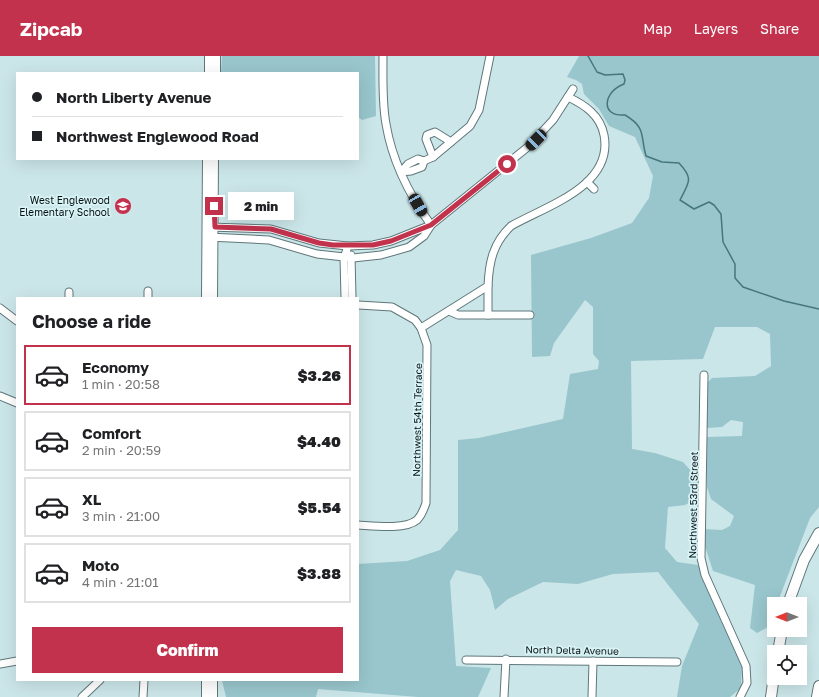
<!DOCTYPE html>
<html lang="en">
<head>
<meta charset="utf-8">
<style>
	body { margin:0; font-family:"Golos Text",sans-serif; background:#f2f2f2; color:#202124; height:100vh; display:flex; flex-direction:column; font-size:15px; white-space:nowrap }
	* { box-sizing:border-box; margin:0 }
	p { font-size:13px; color:#757577 }
	.icon { flex:none; width:22px; height:22px; fill:none; stroke:currentColor; stroke-width:2; stroke-linecap:round; stroke-linejoin:round }
	.map { position:relative; flex:1; overflow:hidden }
	.side { position:absolute; left:16px; top:241px; width:343px; height:384px; display:flex; flex-direction:column; background:#fff; border-radius:0px; box-shadow:0 4px 16px #0002 }
	.side>* { flex:none }
	.top-card { position:absolute; left:16px; top:16px; width:343px; height:88px; border-radius:0px; box-shadow:0 4px 16px #0002; display:grid; align-content:center; height:88px; padding:0 16px; background:#fff }
	.needle { width:26px; rotate:270deg }
	.tools { position:absolute; left:767px; top:541px; display:grid; gap:8px }
	.tools a { display:grid; place-items:center; width:40px; height:40px; border-radius:0px; background:#fff; box-shadow:0 4px 16px #0002; font-size:20px }
	.end { position:absolute; width:18px; height:18px; margin:-9px; border:5px solid #c2324d; background:#fff; box-shadow:0 0 0 2px #fff }
	.from { border-radius:50% }
	.bubble { position:absolute; height:28px; border-radius:0px; background:#fff; box-shadow:0 4px 16px #0002; font-size:13px; font-weight:800; line-height:28px; text-align:center }
	.car { position:absolute; width:12px; height:24px; margin:-12px -6px; border-radius:5px; box-shadow:0 0 3px 1px #0007; background:linear-gradient(#222 24%,#8ab4d8 0 40%,#222 0 76%,#8ab4d8 0 86%,#222 0) }
	.top-card b { display:flex; align-items:center; gap:14px; height:38px; font-size:15px }
	.top-card b+b { border-top:1px solid #e0e0e0 }
	.top-card i { width:10px; height:10px; background:#202124 }
	ul { padding:0; list-style:none }
	li { display:flex; align-items:center; gap:12px; height:60px; margin:0 8px 6px; padding:0 8px; border:2px solid #e0e0e0; border-radius:0px }
	li div { flex:1 }
	li b { display:block; font-size:15px }
	li em { font-style:normal; font-weight:800 }
	li.current { border-color:#c2324d }
	li>.icon { width:36px; height:36px; stroke-width:1.5 }
	h2 { padding:0 16px; font-size:18px; line-height:48px }
	.cta { display:flex; gap:8px; margin-top:auto; padding:8px 16px }
	.cta a { flex:1; height:46px; border-radius:0px; background:#c2324d; color:#fff; font-size:16px; font-weight:800; line-height:46px; text-align:center }
	header { display:flex; align-items:center; gap:24px; box-sizing:border-box; height:56px; padding:0 20px; background:#c2324d; color:#fff }
	header strong { font-size:19px }
	nav { display:flex; gap:22px; margin-inline-start:auto; font-size:14px }
	.map>svg:first-child { display:block }
</style>
</head>
<body>
<header>
<strong>Zipcab</strong>
<nav><a>Map</a><a>Layers</a><a>Share</a></nav>
</header>
<div class="map">
<svg width="819" height="641" viewBox="0 0 819 641">
	<rect width="100%" height="100%" fill="#cbe6e9"/>
	<g fill="#98c6cc">
		<polygon points="222,0 375,0 376,60 362,64 358,61 358,17 221,17"/>
		<polygon points="579,0 819,0 819,451 810,462 777,548 774,548 774,557 770,570 757,577 750,572 755,529 713,515 704,487 704,473 722,474 730,470 734,460 711,443 707,431 706,381 742,380 743,366 731,364 722,371 707,372 707,327 712,322 755,320 771,310 770,278 757,271 715,271 703,303 631,305 632,393 655,397 683,406 698,423 698,442 685,449 668,451 665,492 677,506 698,509 742,610 741,632 730,641 677,641 682,610 699,568 658,516 613,518 578,528 543,526 508,543 495,554 490,534 481,520 456,514 450,525 456,610 491,612 478,641 418,641 318,633 316,641 226,641 222,624 358,624 358,508 407,505 440,494 458,474 458,384 479,382 563,363 570,318 598,313 599,305 593,298 593,251 585,244 554,287 550,300 532,301 531,199 591,182 632,167 649,142 653,120 635,81 609,70 599,53 584,38 582,28 576,24 567,21"/>
	</g>
	<g fill="none" stroke-linecap="round" stroke-linejoin="round">
		<path stroke="#45767d" stroke-width="1.5" d="M588,0l9,16 8,3 18,-1 2,6 -1,4c-20,7 -25,33 1,31 22,13 15,21 21,41l16,6 17,1c15,16 10,19 1,37l14,9 15,-7 5,3 7,9 2,28 12,22v14l8,9 41,14 35,8"/>
		<g stroke="#5f777a" stroke-width="9">
			<g id="minor">
				<path d="M383,0c0,23 -1,46 3,68 6,36 24,72 45,101"/>
				<polyline points="433,101 426,83 427,79 435,76 451,86"/>
				<polyline points="401,116 408,108 418,103 424,105 433,101 470,70 479,54 490,0"/>
				<polyline points="401,116 411,115 422,111 424,105"/>
				<polyline points="587,126 594,133"/>
				<polyline points="209,171 271,173 319,187 348,190 373,189 391,185 431,169 529,90 553,64 573,33"/>
				<polyline points="208,181 269,184 317,198 353,202 381,199 409,191 424,180 431,169"/>
				<polyline points="351,199 352,242"/>
				<polyline points="488,230 488,259"/>
				<polyline points="148,235 148,242"/>
				<polyline points="69,236 69,242"/>
				<polyline points="345,242 344,202 348,190"/>
				<path d="M358,249l34,2 23,13 6,8 6,17 -1,158c-2,6 -4,12 -9,17 -12,10 -43,6 -59,5"/>
				<polyline points="0,252 17,265"/>
				<polyline points="449,255 458,259 530,259"/>
				<path d="M421,272l67,-42c1,-24 5,-43 23,-60 35,-20 103,-40 93,-91 -4,-20 -19,-30 -36,-38"/>
				<polyline points="704,319 701,502 705,519 746,610 747,627 740,641"/>
				<polyline points="0,340 17,347"/>
				<polyline points="466,604 677,606"/>
				<polyline points="0,608 17,605"/>
				<polyline points="82,641 100,624"/>
				<polyline points="143,641 144,624"/>
				<polyline points="504,641 506,603"/>
				<polyline points="592,641 593,605"/>
			</g>
		</g>
		<g stroke="#5f777a" stroke-width="10">
			<g id="major">
				<polyline points="209,17 209,0"/>
				<polyline points="216,17 216,0"/>
				<polyline points="206,242 207,103"/>
				<polyline points="213,242 214,103"/>
				<polyline points="206,641 206,624"/>
				<polyline points="213,641 213,624"/>
			</g>
		</g>
		<g stroke="#5f777a" stroke-width="12">
			<g id="highway">
				<polyline points="788,548 804,504 819,477"/>
				<polyline points="778,596 782,574"/>
				<polyline points="771,641 774,620"/>
				<polyline points="817,641 819,630"/>
			</g>
		</g>
		<use href="#minor" stroke="#fff" stroke-width="7"/>
		<use href="#major" stroke="#fff" stroke-width="8"/>
		<use href="#highway" stroke="#fff" stroke-width="10"/>
	</g>
	<g fill="none" stroke-linecap="round" stroke-linejoin="round">
		<polyline stroke="#c2324d" stroke-width="5" points="214,150 215,171 271,173 319,187 333,189 373,189 391,185 431,169 507,108"/>
	</g>
	<defs>
		<g id="school-disc" transform="scale(0.9)"><circle r="9.5" fill="#c2324d" stroke="#d8f3f6"/><path d="M0-5L7-2L0 1L-7-2ZM-4 1L0 2.5L4 1V4Q0 6-4 4Z" fill="#fff"/></g>
	</defs>
	<g fill-rule="evenodd">
		<use href="#school-disc" x="123" y="150"/>
	</g>
	<g text-anchor="middle" stroke-width="3.5" stroke-linejoin="round" paint-order="stroke">
		<g font-size="10" fill="#081113" stroke="#d8f3f6" text-anchor="end">
			<text x="110" y="148">West Englewood<tspan x="110" dy="12">Elementary School</tspan></text>
		</g>
		<g font-size="10" fill="#081113" stroke="#d8f3f6">
			<text transform="translate(417 364) rotate(-89)" y="4">Northwest 54th Terrace</text>
			<text transform="translate(693 449) rotate(-89)" y="4">Northwest 53rd Street</text>
			<text transform="translate(572 594) rotate(1)" y="4">North Delta Avenue</text>
		</g>
	</g>
</svg>
<div class="tools">
<a><svg class="needle" viewBox="-14 -14 28 28"><path d="M0-13l5 13h-10z" fill="#e53935"/><path d="M0 13l5-13h-10z" fill="#757577"/></svg></a>
<a><svg class="icon" aria-label="locate" viewBox="0 0 24 24"><circle cx="12" cy="12" r="6"/><path d="M12 2v4M12 18v4M2 12h4M18 12h4"/></svg></a>
</div>
<i class="end from" style="left:507px;top:108px"></i>
<i class="end" style="left:214px;top:150px"></i>
<div class="bubble" style="left:228px;top:136px;width:66px">2 min</div>
<i class="car" style="left:536px;top:84px;rotate:225deg"></i>
<i class="car" style="left:418px;top:149px;rotate:150deg"></i>
<div class="top-card">
<b><i class="from"></i>North Liberty Avenue</b>
<b><i></i>Northwest Englewood Road</b>
</div>
<section class="side">
<h2>Choose a ride</h2>
<ul>
<li class="current"><svg class="icon" aria-label="car" viewBox="0 0 24 24"><path d="M5 17H2v-5l4-1 3-4h7l3 4 3 1v5h-3M9 17h6M6 11h13"/><circle cx="7" cy="17" r="2"/><circle cx="17" cy="17" r="2"/></svg><div><b>Economy</b><p>1 min · 20:58</p></div><em>$3.26</em></li>
<li><svg class="icon" aria-label="car" viewBox="0 0 24 24"><path d="M5 17H2v-5l4-1 3-4h7l3 4 3 1v5h-3M9 17h6M6 11h13"/><circle cx="7" cy="17" r="2"/><circle cx="17" cy="17" r="2"/></svg><div><b>Comfort</b><p>2 min · 20:59</p></div><em>$4.40</em></li>
<li><svg class="icon" aria-label="car" viewBox="0 0 24 24"><path d="M5 17H2v-5l4-1 3-4h7l3 4 3 1v5h-3M9 17h6M6 11h13"/><circle cx="7" cy="17" r="2"/><circle cx="17" cy="17" r="2"/></svg><div><b>XL</b><p>3 min · 21:00</p></div><em>$5.54</em></li>
<li><svg class="icon" aria-label="car" viewBox="0 0 24 24"><path d="M5 17H2v-5l4-1 3-4h7l3 4 3 1v5h-3M9 17h6M6 11h13"/><circle cx="7" cy="17" r="2"/><circle cx="17" cy="17" r="2"/></svg><div><b>Moto</b><p>4 min · 21:01</p></div><em>$3.88</em></li>
</ul>
<div class="cta"><a>Confirm</a></div>
</section>
</div>
</body>
</html>
